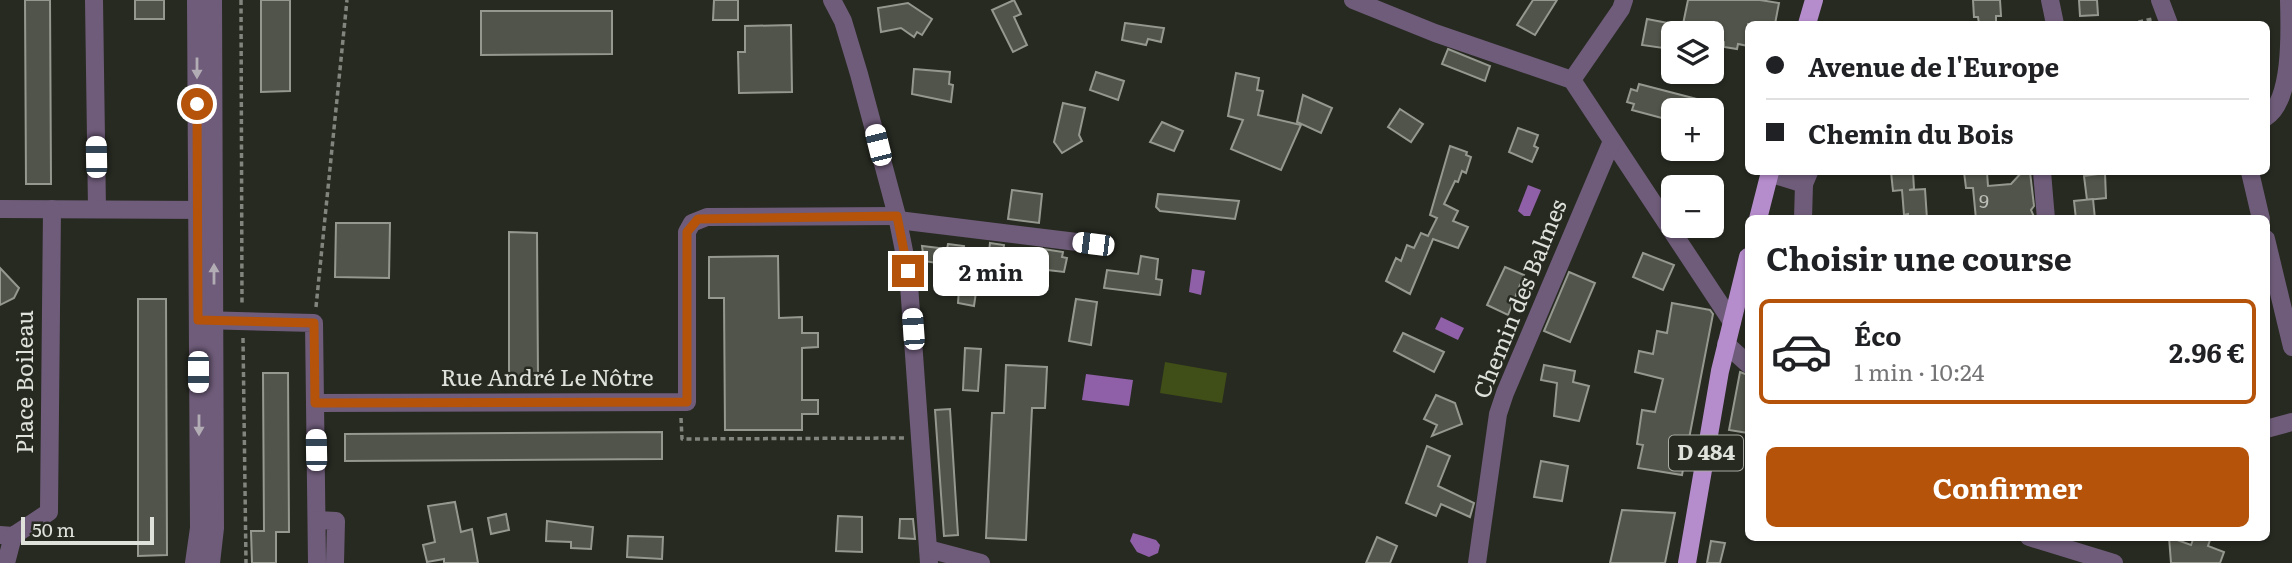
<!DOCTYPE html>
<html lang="fr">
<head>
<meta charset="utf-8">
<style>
	body { margin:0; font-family:Literata,serif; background:#f2f2f2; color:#202124; height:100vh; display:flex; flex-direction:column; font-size:26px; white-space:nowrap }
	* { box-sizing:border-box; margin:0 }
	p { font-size:23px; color:#757577 }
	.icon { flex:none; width:38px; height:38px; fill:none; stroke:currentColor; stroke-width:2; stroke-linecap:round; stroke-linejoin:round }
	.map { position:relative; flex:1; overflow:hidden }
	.side { position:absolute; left:1745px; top:215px; width:525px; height:326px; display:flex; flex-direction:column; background:#fff; border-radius:10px; box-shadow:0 2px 5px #0004 }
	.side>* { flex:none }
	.hud { position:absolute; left:1745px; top:21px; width:525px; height:154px; border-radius:10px; box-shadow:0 2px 5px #0004; display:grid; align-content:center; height:154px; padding:0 21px; background:#fff }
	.tools { position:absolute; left:1661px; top:21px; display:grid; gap:14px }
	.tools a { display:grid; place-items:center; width:63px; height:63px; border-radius:10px; background:#fff; box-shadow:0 2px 5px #0004; font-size:35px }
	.scale { position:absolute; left:21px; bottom:18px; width:133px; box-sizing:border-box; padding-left:7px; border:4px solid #dfe1db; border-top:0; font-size:19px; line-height:24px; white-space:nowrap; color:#dfe1db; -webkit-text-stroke:5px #272a21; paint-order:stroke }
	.end { position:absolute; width:32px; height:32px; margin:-16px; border:9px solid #b45309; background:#fff; box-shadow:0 0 0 4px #fff }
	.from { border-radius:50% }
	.bubble { position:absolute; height:49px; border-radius:10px; background:#fff; box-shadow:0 2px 5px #0004; font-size:23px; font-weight:700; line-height:49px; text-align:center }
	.car { position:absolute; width:21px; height:42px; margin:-21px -10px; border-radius:9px; box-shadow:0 0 5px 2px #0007; background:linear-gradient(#fff 24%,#345 0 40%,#fff 0 76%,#345 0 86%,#fff 0) }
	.hud b { display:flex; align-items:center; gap:24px; height:66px; font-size:26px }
	.hud b+b { border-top:2px solid #e0e0e0 }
	.hud i { width:18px; height:18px; background:#202124 }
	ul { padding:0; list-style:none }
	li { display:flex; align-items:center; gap:21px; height:105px; margin:0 14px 10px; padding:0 7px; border:4px solid #e0e0e0; border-radius:10px }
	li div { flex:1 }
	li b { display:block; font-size:26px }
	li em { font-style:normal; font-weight:700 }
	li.on { border-color:#b45309 }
	li>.icon { width:63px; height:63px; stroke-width:1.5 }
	h2 { padding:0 21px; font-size:32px; line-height:84px }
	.primary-button { display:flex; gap:14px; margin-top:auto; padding:14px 21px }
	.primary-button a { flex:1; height:80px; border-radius:10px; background:#b45309; color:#fff; font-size:28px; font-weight:700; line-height:80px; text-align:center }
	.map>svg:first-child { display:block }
</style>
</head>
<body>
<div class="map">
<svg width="2292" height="563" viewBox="0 0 2292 563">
	<rect width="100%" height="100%" fill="#272a21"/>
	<polygon fill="#404e17" points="1165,362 1227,373 1222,403 1160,393"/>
	<g fill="#8f60a7">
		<polygon points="1528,185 1541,190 1530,216 1524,216 1518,211"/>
		<polygon points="1192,269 1205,271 1201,295 1189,292"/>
		<polygon points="1441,317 1464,328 1458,340 1435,329"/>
		<polygon points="1086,374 1133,380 1129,406 1082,400"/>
		<polygon points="1133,533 1156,540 1160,545 1158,553 1149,557 1137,552 1130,541"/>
	</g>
	<g fill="#51544a" stroke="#95988e" stroke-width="2">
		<polygon points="25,0 50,0 51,184 26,184"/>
		<rect x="135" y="0" width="29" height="19"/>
		<polygon points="261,0 290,0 290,91 261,92"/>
		<polygon points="714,0 738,0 738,20 713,20"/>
		<polygon points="1014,0 1021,14 1014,17 1027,45 1013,52 992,10"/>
		<polygon points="1533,0 1557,0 1535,35 1517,25"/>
		<polygon points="1688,0 1760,0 1779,3 1775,24 1748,24 1748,46 1738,44 1737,49 1724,47 1724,42 1712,39 1712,33 1682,29"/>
		<polygon points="1973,0 2000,0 2001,16 1996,16 1996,24 1979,24 1978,17 1974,17"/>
		<polygon points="2079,0 2097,0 2098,15 2080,16"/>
		<polygon points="908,3 932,19 922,35 917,32 914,37 901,28 881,32 878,8"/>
		<polygon points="481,11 612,11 612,54 481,55"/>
		<polygon points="1647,19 1668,23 1663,48 1642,45"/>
		<polygon points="1125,23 1164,28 1161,42 1148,39 1146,45 1122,40"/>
		<polygon points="791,25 792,92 739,93 738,52 745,52 745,26"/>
		<polygon points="1448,49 1490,66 1485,81 1442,64"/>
		<polygon points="914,69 950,72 949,84 953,85 951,102 912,94"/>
		<polygon points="1096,72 1124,81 1118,100 1090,90"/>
		<polygon points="1236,73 1259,78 1257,90 1263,91 1258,115 1301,125 1281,170 1231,149 1243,120 1228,116"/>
		<polygon points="1639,84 1720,105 1719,110 1673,110 1673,121 1632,110 1634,104 1627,102 1631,89 1637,91"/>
		<polygon points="1303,95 1332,108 1321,133 1297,122"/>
		<polygon points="1063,103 1085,108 1079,135 1082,141 1062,153 1054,142"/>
		<polygon points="1400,109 1423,124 1411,142 1388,127"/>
		<polygon points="1162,122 1183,131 1174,151 1150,142"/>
		<polygon points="1518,128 1538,135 1534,146 1538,148 1532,162 1509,152"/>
		<polygon points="1450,146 1467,152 1466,155 1471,157 1466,173 1462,171 1458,182 1455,181 1444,204 1458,211 1453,221 1468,227 1458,248 1433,239 1410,294 1386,281 1396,258 1401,261 1407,245 1414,248 1421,233 1428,236 1437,218 1430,215"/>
		<polygon points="1891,172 1913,172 1914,189 1909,190 1925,189 1927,219 1908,219 1908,214 1904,215 1902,190 1893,191"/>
		<polygon points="1964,172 1987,172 1988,186 2011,184 2022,172 2030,172 2034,206 2031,210 2035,219 1976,219 1973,188 1966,188"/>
		<polygon points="2105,173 2106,198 2087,200 2084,176"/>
		<polygon points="1012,190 1042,194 1039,223 1008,219"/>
		<polygon points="1158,194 1239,201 1235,219 1160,211 1156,207"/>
		<polygon points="2093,199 2095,219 2076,219 2074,201"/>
		<polygon points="336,223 390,223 389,278 335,277"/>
		<polygon points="509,232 537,233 538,379 509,378"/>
		<polygon points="990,243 1004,245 1002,263 988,261"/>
		<polygon points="948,244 964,246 961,267 924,261 922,246 947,249"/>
		<polygon points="1043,249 1063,252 1062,257 1067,258 1064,272 1030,268 1032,252 1042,253"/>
		<polygon points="1643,253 1674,265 1663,290 1633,277"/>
		<polygon points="778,256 779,318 802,317 802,333 818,333 818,347 802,348 802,400 818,400 818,414 802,414 802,430 725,430 724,298 709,298 709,257"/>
		<polygon points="1141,256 1158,259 1156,279 1162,280 1160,295 1104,288 1107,270 1138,274"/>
		<polygon points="1505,267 1524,275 1508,315 1487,305"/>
		<polygon points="0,268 19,288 14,298 0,305"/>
		<polygon points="1569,272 1595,283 1570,342 1544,331"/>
		<polygon points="959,289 976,292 974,306 958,303"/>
		<polygon points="138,299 166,299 167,555 138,556"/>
		<polygon points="1076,299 1097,302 1091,345 1069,341"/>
		<polygon points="1672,303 1710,310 1713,314 1682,475 1638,468 1643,445 1637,444 1642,410 1655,412 1663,379 1635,372 1639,351 1653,354 1657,331 1667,333"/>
		<polygon points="1403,333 1444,352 1434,372 1394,351"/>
		<polygon points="965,348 981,349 978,391 963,390"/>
		<polygon points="1006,365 1047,367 1045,408 1032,408 1026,540 986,538 992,413 1004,413"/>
		<polygon points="1544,365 1575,371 1573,382 1589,386 1579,421 1554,416 1557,383 1541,380"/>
		<polygon points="1740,372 1748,375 1748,433 1729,430"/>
		<polygon points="263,373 288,373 289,532 276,532 276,563 252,563 251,531 264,531"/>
		<polygon points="1436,395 1455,403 1462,424 1432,436 1437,425 1424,419"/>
		<polygon points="950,409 958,535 944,536 935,410"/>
		<polygon points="662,432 662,459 345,461 345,434"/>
		<polygon points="1427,446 1450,456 1438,486 1474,503 1470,517 1441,504 1436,516 1406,503"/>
		<polygon points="1541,461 1568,466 1562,501 1534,497"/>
		<polygon points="455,502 461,532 472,529 478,563 444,563 444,559 427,562 423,545 435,542 428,506"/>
		<polygon points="1622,510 1675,513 1665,563 1610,563"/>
		<polygon points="506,514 509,530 491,534 488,518"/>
		<polygon points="838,516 862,517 862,552 836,551"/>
		<polygon points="900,519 913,519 915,539 899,538"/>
		<polygon points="547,521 593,527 591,549 571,548 571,542 546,541"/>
		<polygon points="628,536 663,537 662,559 627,557"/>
		<polygon points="1377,537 1397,546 1390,563 1366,563"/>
		<polygon points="2169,537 2191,545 2194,537 2211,537 2208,546 2224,552 2220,563 2171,563"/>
		<polygon points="1711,541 1725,543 1720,563 1707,563"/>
	</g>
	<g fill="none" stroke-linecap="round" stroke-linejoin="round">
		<g stroke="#82857d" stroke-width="3.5" stroke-dasharray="5 3.5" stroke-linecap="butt">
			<polyline points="241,0 242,305"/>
			<polyline points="2130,24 2152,19"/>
			<polyline points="1746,124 1748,125"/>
			<polyline points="316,307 347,0"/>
			<polyline points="243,338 246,563"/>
			<polyline points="681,418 682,439 905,438"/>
		</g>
		<g stroke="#6f5c7a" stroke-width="18">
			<polyline points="94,0 97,209"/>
			<polyline points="832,0 843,21 859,74 897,216 908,271 929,563"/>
			<polyline points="1353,0 1435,33 1572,80 1732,322"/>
			<polyline points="2050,0 2055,24"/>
			<polyline points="2160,0 2169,24"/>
			<polyline points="1572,80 1621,9 1624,0"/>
			<path d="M2266,117c26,-16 24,-83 23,-117"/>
			<polyline points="2042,172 2046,219"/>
			<polyline points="2250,172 2261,219"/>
			<polyline points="1769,173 1804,184"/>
			<polyline points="0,209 211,210"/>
			<polyline points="1803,219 1804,184 1809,172"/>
			<polyline points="898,220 1093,244"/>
			<polyline points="2266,239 2292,347"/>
			<polyline points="201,320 314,323 317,563"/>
			<polyline points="1726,344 1748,364"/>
			<polyline points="315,403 687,402 687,232 692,223 707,217 897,216"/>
			<polyline points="2266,429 2292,422"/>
			<polyline points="317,520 336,521 335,563"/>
			<polyline points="0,535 13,536 49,512 52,209"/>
			<polyline points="2029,537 2114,563"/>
			<polyline points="928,549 981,563"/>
			<polyline points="6,563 13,536"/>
			<polyline points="1477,563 1498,414 1505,393 1612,141"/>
		</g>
		<g stroke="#6f5c7a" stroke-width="18">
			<polyline points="194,563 199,528 196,0"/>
			<polyline points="211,563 215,528 213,0"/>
		</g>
		<g stroke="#b68dcc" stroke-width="18">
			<polyline points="1807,24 1814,0"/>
			<polyline points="1758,219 1770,172"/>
			<polyline points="1687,563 1720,371 1748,257"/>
		</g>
	</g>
	<defs><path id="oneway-solid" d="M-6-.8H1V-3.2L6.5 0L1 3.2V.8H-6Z" transform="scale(1.75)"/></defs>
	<g fill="#b2acb4">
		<use href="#oneway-solid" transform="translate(197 68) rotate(90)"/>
		<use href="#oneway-solid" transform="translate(214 274) rotate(-90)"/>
		<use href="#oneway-solid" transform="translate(199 425) rotate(90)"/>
	</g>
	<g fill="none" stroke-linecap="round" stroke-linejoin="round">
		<polyline stroke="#b45309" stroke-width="9" points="197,104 198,320 314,323 315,403 687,402 687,232 698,219 897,216 908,271"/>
	</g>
	<g text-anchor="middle" stroke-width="5" stroke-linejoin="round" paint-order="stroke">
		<g font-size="19" fill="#bcbeb7">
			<text x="1984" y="208">9</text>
		</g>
		<rect fill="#272a21" stroke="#a8aaa3" stroke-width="2" x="1669" y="435.5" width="74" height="35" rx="5"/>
		<g font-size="21" font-weight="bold" fill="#dfe1db">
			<text x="1706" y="460">D 484</text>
		</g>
		<g font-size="23" fill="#dfe1db" stroke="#272a21">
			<text transform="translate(1520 299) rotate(-68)" y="8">Chemin des Balmes</text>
			<text x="547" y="386">Rue André Le Nôtre</text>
			<text transform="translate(25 382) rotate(-90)" y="8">Place Boileau</text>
		</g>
	</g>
</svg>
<div class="tools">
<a><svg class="icon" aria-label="layers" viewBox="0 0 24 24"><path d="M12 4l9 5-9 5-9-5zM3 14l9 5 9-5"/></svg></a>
<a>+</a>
<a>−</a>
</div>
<div class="scale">50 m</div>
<i class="end from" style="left:197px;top:104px"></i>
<i class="end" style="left:908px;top:271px"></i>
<div class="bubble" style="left:933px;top:247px;width:116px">2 min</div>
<i class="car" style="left:878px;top:145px;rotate:346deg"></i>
<i class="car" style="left:96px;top:157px;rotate:359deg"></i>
<i class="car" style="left:1093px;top:244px;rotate:277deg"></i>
<i class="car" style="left:913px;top:329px;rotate:356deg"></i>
<i class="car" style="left:198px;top:372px;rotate:180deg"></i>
<i class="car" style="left:316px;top:450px;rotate:359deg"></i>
<div class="hud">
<b><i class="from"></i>Avenue de l'Europe</b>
<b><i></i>Chemin du Bois</b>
</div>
<section class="side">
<h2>Choisir une course</h2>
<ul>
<li class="on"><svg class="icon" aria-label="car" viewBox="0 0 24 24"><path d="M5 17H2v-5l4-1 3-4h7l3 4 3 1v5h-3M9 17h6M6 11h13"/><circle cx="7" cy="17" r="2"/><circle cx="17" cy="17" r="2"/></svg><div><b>Éco</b><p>1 min · 10:24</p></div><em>2.96 €</em></li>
</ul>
<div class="primary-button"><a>Confirmer</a></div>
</section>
</div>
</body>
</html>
